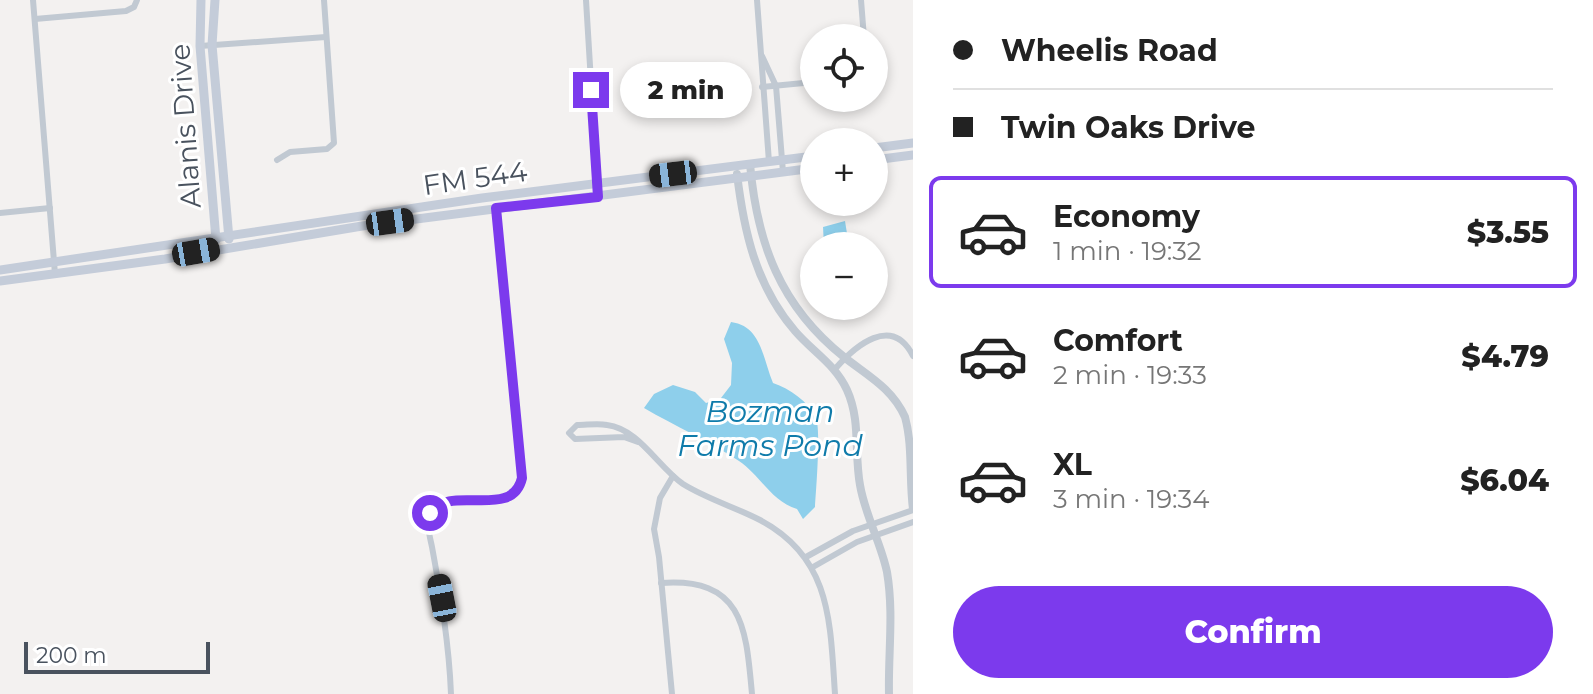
<!DOCTYPE html>
<html lang="en">
<head>
<meta charset="utf-8">
<style>
	body { margin:0; font-family:Montserrat,sans-serif; background:#f2f2f2; color:#222; height:100vh; display:flex; flex-direction:column; font-size:30px; white-space:nowrap }
	* { box-sizing:border-box; margin:0 }
	p { font-size:26px; color:#767676 }
	.icon { flex:none; width:44px; height:44px; fill:none; stroke:currentColor; stroke-width:2; stroke-linecap:round; stroke-linejoin:round }
	.map { position:relative; flex:1; overflow:hidden }
	.details { display:flex; flex-direction:column; background:#fff; width:680px }
	.details>* { flex:none }
	.banner { display:grid; align-content:center; height:176px; padding:0 40px; background:#fff }
	.buttons { position:absolute; left:800px; top:24px; display:grid; gap:16px }
	.buttons a { display:grid; place-items:center; width:88px; height:88px; border-radius:50%; background:#fff; box-shadow:0 4px 12px #0003; font-size:40px }
	.scale { position:absolute; left:24px; bottom:20px; width:186px; box-sizing:border-box; padding-left:8px; border:4px solid #49525e; border-top:0; font-size:22px; line-height:28px; white-space:nowrap; color:#49525e; -webkit-text-stroke:6px #fff; paint-order:stroke }
	.end { position:absolute; width:36px; height:36px; margin:-18px; border:10px solid #7c3aed; background:#fff; box-shadow:0 0 0 4px #fff }
	.from { border-radius:50% }
	.bubble { position:absolute; height:56px; border-radius:28px; background:#fff; box-shadow:0 4px 12px #0003; font-size:26px; font-weight:800; line-height:56px; text-align:center }
	.car { position:absolute; width:24px; height:48px; margin:-24px -12px; border-radius:10px; box-shadow:0 0 6px 2px #0007; background:linear-gradient(#222 24%,#8ab4d8 0 40%,#222 0 76%,#8ab4d8 0 86%,#222 0) }
	.banner b { display:flex; align-items:center; gap:28px; height:76px; font-size:30px }
	.banner b+b { border-top:2px solid #e0e0e0 }
	.banner i { width:20px; height:20px; background:#222 }
	ul { padding:0; list-style:none }
	li { display:flex; align-items:center; gap:24px; height:112px; margin:0 16px 12px; padding:0 24px; border:4px solid transparent; border-radius:12px }
	li div { flex:1 }
	li b { display:block; font-size:30px }
	li em { font-style:normal; font-weight:800 }
	li.current { border-color:#7c3aed }
	li>.icon { width:72px; height:72px; stroke-width:1.5 }
	.primary-button { display:flex; gap:16px; margin-top:auto; padding:16px 40px }
	.primary-button a { flex:1; height:92px; border-radius:48px; background:#7c3aed; color:#fff; font-size:32px; font-weight:800; line-height:92px; text-align:center }
	main { display:flex; flex:1; min-height:0 }
	.map>svg:first-child { display:block }
</style>
</head>
<body>
<main>
<div class="map">
<svg width="913" height="694" viewBox="0 0 913 694">
	<rect width="100%" height="100%" fill="#f3f1f0"/>
	<g fill="#8ecfeb">
		<polygon points="845,221 849,246 824,246 823,227"/>
		<path d="M731,322c31,4 32,38 42,61 17,6 35,18 43,35 5,12 0,72 -1,89l-12,12 -6,-10c-26,-8 -37,-34 -58,-48 -30,-20 -64,-35 -95,-53l10,-14 19,-9 22,7 11,11 15,-5 10,-13 1,-22 -8,-24z"/>
	</g>
	<g fill="none" stroke-linecap="round" stroke-linejoin="round">
		<g stroke="#c1c9d2" stroke-width="6">
			<polyline points="33,0 55,274"/>
			<polyline points="586,0 598,197"/>
			<polyline points="757,0 769,162"/>
			<polyline points="861,0 864,38"/>
			<polyline points="35,19 126,11 134,7 137,0"/>
			<polyline points="200,46 326,37"/>
			<polyline points="762,56 776,86 783,172"/>
			<polyline points="762,87 814,82"/>
			<polyline points="277,160 290,152 327,149 334,143 324,0"/>
			<polyline points="0,213 50,208"/>
			<path d="M835,369c20,-23 57,-55 78,-13"/>
			<path d="M638,442l-14,-5 -49,2 -6,-6 8,-8c10,0 21,-2 30,0 32,4 51,42 76,59 24,15 52,23 77,36 72,38 70,103 75,174"/>
			<polyline points="806,557 853,531 913,510"/>
			<polyline points="813,567 857,542 913,522"/>
			<path d="M661,583c83,-6 85,46 91,111"/>
			<path d="M451,694c-2,-50 -10,-98 -19,-147 -2,-10 -7,-26 -1,-36 17,-29 81,10 91,-33l-26,-270"/>
			<polyline points="672,694 659,557 654,529 660,498 673,476"/>
		</g>
		<g stroke="#c1c9d2" stroke-width="8">
			<path d="M750,164c7,79 30,142 94,193 24,19 48,31 61,60 8,29 4,62 8,92"/>
			<path d="M737,174c7,58 19,112 58,157 18,21 40,33 52,59 14,31 7,62 13,95 5,30 21,58 27,87 7,41 1,82 2,122"/>
		</g>
		<g stroke="#c4ccd9" stroke-width="9">
			<polyline points="201,0 200,46 216,240"/>
			<polyline points="215,0 212,45 229,239"/>
			<polyline points="874,148 913,143"/>
			<polyline points="874,160 913,155"/>
			<polyline points="0,270 482,198 814,156"/>
			<polyline points="0,281 165,259 362,226 814,168"/>
		</g>
	</g>
	<g fill="none" stroke-linecap="round" stroke-linejoin="round">
		<path stroke="#7c3aed" stroke-width="10" d="M430,513c20,-30 82,8 92,-35l-26,-270 102,-11 -7,-107"/>
	</g>
	<g text-anchor="middle" stroke-width="6" stroke-linejoin="round" paint-order="stroke">
		<g font-size="28" fill="#49525e" stroke="#fff">
			<text transform="translate(185 126) rotate(-94)" y="10">Alanis Drive</text>
			<text transform="translate(475 178) rotate(-8)" y="10">FM 544</text>
		</g>
		<g font-size="30" font-style="italic" fill="#0f7baa" stroke="#fff">
			<text x="770" y="422">Bozman<tspan x="770" dy="34">Farms Pond</tspan></text>
		</g>
	</g>
</svg>
<div class="buttons">
<a><svg class="icon" aria-label="locate" viewBox="0 0 24 24"><circle cx="12" cy="12" r="6"/><path d="M12 2v4M12 18v4M2 12h4M18 12h4"/></svg></a>
<a>+</a>
<a>−</a>
</div>
<div class="scale">200 m</div>
<i class="end from" style="left:430px;top:513px"></i>
<i class="end" style="left:591px;top:90px"></i>
<div class="bubble" style="left:620px;top:62px;width:132px">2 min</div>
<i class="car" style="left:673px;top:174px;rotate:263deg"></i>
<i class="car" style="left:390px;top:222px;rotate:82deg"></i>
<i class="car" style="left:196px;top:252px;rotate:80deg"></i>
<i class="car" style="left:442px;top:598px;rotate:349deg"></i>
</div>
<section class="details">
<div class="banner">
<b><i class="from"></i>Wheelis Road</b>
<b><i></i>Twin Oaks Drive</b>
</div>
<ul>
<li class="current"><svg class="icon" aria-label="car" viewBox="0 0 24 24"><path d="M5 17H2v-5l4-1 3-4h7l3 4 3 1v5h-3M9 17h6M6 11h13"/><circle cx="7" cy="17" r="2"/><circle cx="17" cy="17" r="2"/></svg><div><b>Economy</b><p>1 min · 19:32</p></div><em>$3.55</em></li>
<li><svg class="icon" aria-label="car" viewBox="0 0 24 24"><path d="M5 17H2v-5l4-1 3-4h7l3 4 3 1v5h-3M9 17h6M6 11h13"/><circle cx="7" cy="17" r="2"/><circle cx="17" cy="17" r="2"/></svg><div><b>Comfort</b><p>2 min · 19:33</p></div><em>$4.79</em></li>
<li><svg class="icon" aria-label="car" viewBox="0 0 24 24"><path d="M5 17H2v-5l4-1 3-4h7l3 4 3 1v5h-3M9 17h6M6 11h13"/><circle cx="7" cy="17" r="2"/><circle cx="17" cy="17" r="2"/></svg><div><b>XL</b><p>3 min · 19:34</p></div><em>$6.04</em></li>
</ul>
<div class="primary-button"><a>Confirm</a></div>
</section>
</main>
</body>
</html>
